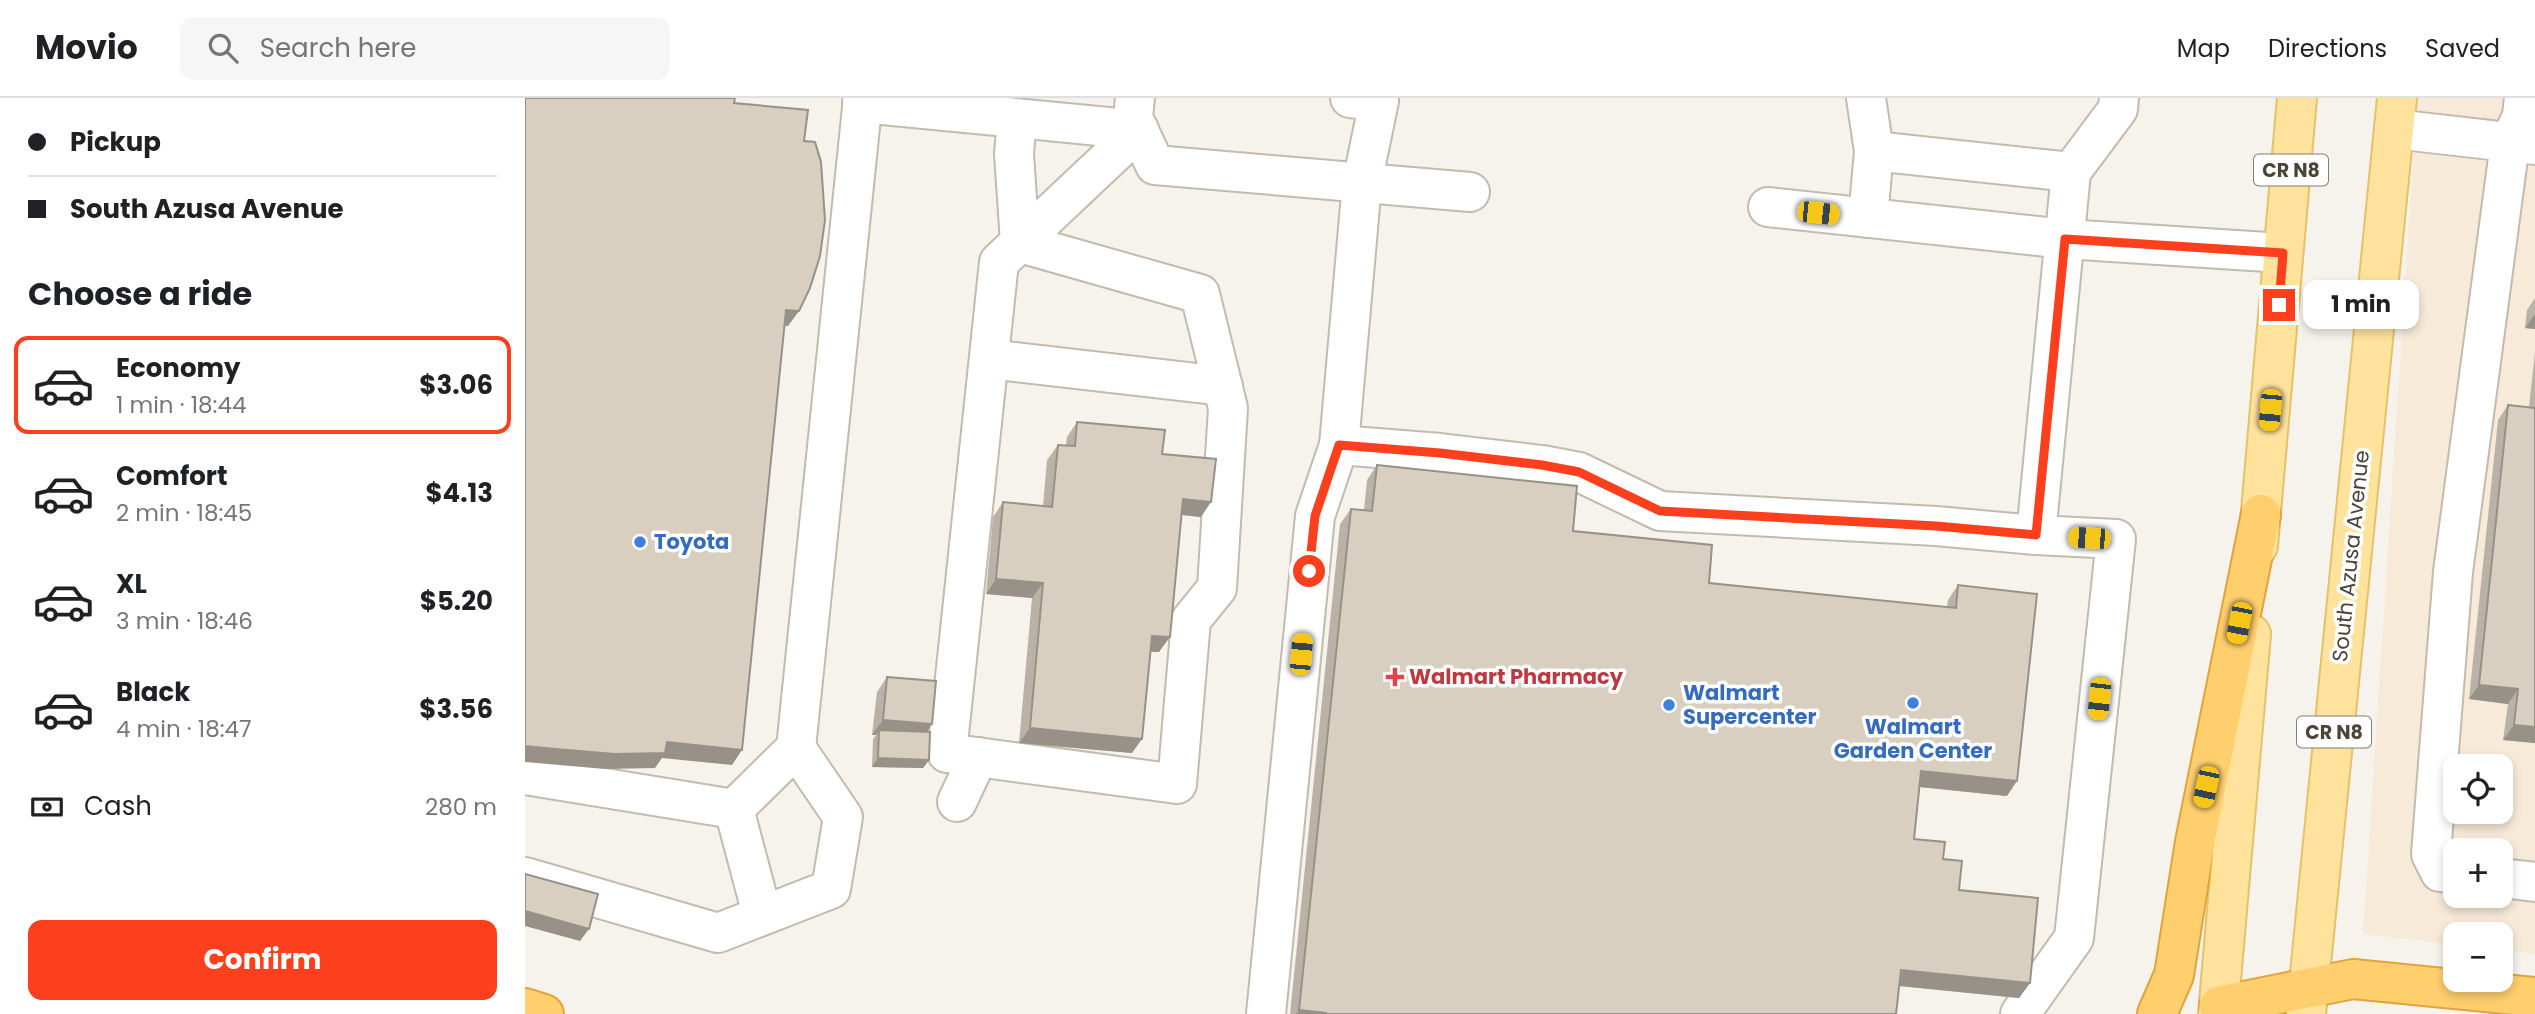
<!DOCTYPE html>
<html lang="en">
<head>
<meta charset="utf-8">
<style>
	body { margin:0; font-family:Poppins,sans-serif; background:#f6f6f6; color:#202124; height:100vh; display:flex; flex-direction:column; font-size:26px; white-space:nowrap }
	* { box-sizing:border-box; margin:0 }
	p { font-size:23px; color:#757577 }
	.icon { flex:none; width:38px; height:38px; fill:none; stroke:currentColor; stroke-width:2; stroke-linecap:round; stroke-linejoin:round }
	.map { position:relative; flex:1; overflow:hidden }
	.details { display:flex; flex-direction:column; background:#fff; width:525px }
	.details>* { flex:none }
	.hud { display:grid; align-content:center; height:154px; padding:0 28px; background:#fff }
	.tools { position:absolute; left:1918px; top:656px; display:grid; gap:14px }
	.tools a { display:grid; place-items:center; width:70px; height:70px; border-radius:14px; background:#fff; box-shadow:0 4px 10px #0003; font-size:35px }
	.end { position:absolute; width:32px; height:32px; margin:-16px; border:9px solid #fc3f1d; background:#fff; box-shadow:0 0 0 4px #fff }
	.from { border-radius:50% }
	.bubble { position:absolute; height:49px; border-radius:14px; background:#fff; box-shadow:0 4px 10px #0003; font-size:23px; font-weight:700; line-height:49px; text-align:center }
	.car { position:absolute; width:21px; height:42px; margin:-21px -10px; border-radius:9px; box-shadow:0 0 5px 2px #0007; background:linear-gradient(#f5c518 24%,#345 0 40%,#f5c518 0 76%,#345 0 86%,#f5c518 0) }
	.hud b { display:flex; align-items:center; gap:24px; height:66px; font-size:26px }
	.hud b+b { border-top:2px solid #e0e0e0 }
	.hud i { width:18px; height:18px; background:#202124 }
	ul { padding:0; list-style:none }
	li { display:flex; align-items:center; gap:21px; height:98px; margin:0 14px 10px; padding:0 14px; border:4px solid transparent; border-radius:14px }
	li div { flex:1 }
	li b { display:block; font-size:26px }
	li em { font-style:normal; font-weight:700 }
	li.on { border-color:#fc3f1d }
	li>.icon { width:63px; height:63px; stroke-width:1.5 }
	h2 { padding:0 28px; font-size:32px; line-height:84px }
	.pay { display:flex; align-items:center; gap:18px; height:77px; padding:0 28px; font-size:26px }
	.pay p { margin-inline-start:auto }
	.action { display:flex; gap:14px; margin-top:auto; padding:14px 28px }
	.action a { flex:1; height:80px; border-radius:14px; background:#fc3f1d; color:#fff; font-size:28px; font-weight:700; line-height:80px; text-align:center }
	header { display:flex; align-items:center; gap:42px; box-sizing:border-box; height:98px; padding:0 35px; background:#fff; border-bottom:2px solid #e0e0e0 }
	header strong { font-size:33px }
	nav { display:flex; gap:38px; margin-inline-start:auto; font-size:24px }
	.search { width:490px; height:63px; background:#f6f6f6; display:flex; align-items:center; gap:18px; box-sizing:border-box; padding:0 24px; border-radius:14px; color:#757577; font-size:26px }
	main { display:flex; flex:1; min-height:0 }
	.map>svg:first-child { display:block }
</style>
</head>
<body>
<header>
<strong>Movio</strong>
<div class="search"><svg class="icon" aria-label="search" viewBox="0 0 24 24"><circle cx="10" cy="10" r="6"/><path d="M15 15l6 6"/></svg>Search here</div>
<nav><a>Map</a><a>Directions</a><a>Saved</a></nav>
</header>
<main>
<section class="details">
<div class="hud">
<b><i class="from"></i>Pickup</b>
<b><i></i>South Azusa Avenue</b>
</div>
<h2>Choose a ride</h2>
<ul>
<li class="on"><svg class="icon" aria-label="car" viewBox="0 0 24 24"><path d="M5 17H2v-5l4-1 3-4h7l3 4 3 1v5h-3M9 17h6M6 11h13"/><circle cx="7" cy="17" r="2"/><circle cx="17" cy="17" r="2"/></svg><div><b>Economy</b><p>1 min · 18:44</p></div><em>$3.06</em></li>
<li><svg class="icon" aria-label="car" viewBox="0 0 24 24"><path d="M5 17H2v-5l4-1 3-4h7l3 4 3 1v5h-3M9 17h6M6 11h13"/><circle cx="7" cy="17" r="2"/><circle cx="17" cy="17" r="2"/></svg><div><b>Comfort</b><p>2 min · 18:45</p></div><em>$4.13</em></li>
<li><svg class="icon" aria-label="car" viewBox="0 0 24 24"><path d="M5 17H2v-5l4-1 3-4h7l3 4 3 1v5h-3M9 17h6M6 11h13"/><circle cx="7" cy="17" r="2"/><circle cx="17" cy="17" r="2"/></svg><div><b>XL</b><p>3 min · 18:46</p></div><em>$5.20</em></li>
<li><svg class="icon" aria-label="car" viewBox="0 0 24 24"><path d="M5 17H2v-5l4-1 3-4h7l3 4 3 1v5h-3M9 17h6M6 11h13"/><circle cx="7" cy="17" r="2"/><circle cx="17" cy="17" r="2"/></svg><div><b>Black</b><p>4 min · 18:47</p></div><em>$3.56</em></li>
</ul>
<div class="pay"><svg class="icon" aria-label="cash" viewBox="0 0 24 24"><path d="M3 7h18v10H3z"/><circle cx="12" cy="12" r="2"/></svg>Cash<p>280 m</p></div>
<div class="action"><a>Confirm</a></div>
</section>
<div class="map">
<svg width="2010" height="916" viewBox="0 0 2010 916">
	<rect width="100%" height="100%" fill="#f6f3ec"/>
	<path fill="#f7ead8" fill-rule="evenodd" d="M1892,0h118v856l-34,-4v-16h-46v11l-92,-11zM1930,668h46v46h-46zM1930,752h46v46h-46z"/>
	<g fill="none" stroke-linecap="round" stroke-linejoin="round">
		<g stroke="#c2bbae" stroke-width="42">
			<g id="minor">
				<polyline points="610,0 608,20 630,67 945,94"/>
				<polyline points="1341,0 1349,53 1343,120"/>
				<polyline points="337,5 614,32"/>
				<polyline points="492,21 489,56 495,145 675,196 703,310 692,490 666,522 652,686 422,655 474,164 614,32"/>
				<polyline points="1869,31 2010,47"/>
				<polyline points="1349,53 1546,74"/>
				<polyline points="1243,109 1540,141 1758,155"/>
				<polyline points="464,261 698,288"/>
				<polyline points="814,347 915,355 1017,367 1054,374 1135,413 1411,428 1511,437"/>
				<polyline points="0,677 209,711 271,650 338,0"/>
				<polyline points="432,704 453,659"/>
				<polyline points="209,711 237,816"/>
				<polyline points="1930,776 1915,774 1906,756 1928,474 1985,45 1997,18 1999,0"/>
				<polyline points="0,779 193,835 306,791 318,719 271,650"/>
				<polyline points="1976,780 2010,784"/>
				<polyline points="741,916 790,418 814,347 837,85 854,3 825,0"/>
				<polyline points="1495,916 1549,840 1591,441 1511,437 1546,74 1593,11 1594,0"/>
			</g>
		</g>
		<g stroke="#e6c16a" stroke-width="42">
			<g id="major">
				<polyline points="1733,448 1772,0"/>
				<polyline points="1693,916 1726,536"/>
				<polyline points="1781,916 1872,0"/>
			</g>
		</g>
		<g stroke="#e0a43c" stroke-width="42">
			<g id="highway">
				<polyline points="1694,908 1828,881 2010,899"/>
				<polyline points="0,910 19,916"/>
				<polyline points="1632,916 1649,877 1670,744 1736,416"/>
			</g>
		</g>
		<use href="#minor" stroke="#fff" stroke-width="38"/>
		<use href="#major" stroke="#ffe39c" stroke-width="38"/>
		<use href="#highway" stroke="#ffcf6e" stroke-width="38"/>
	</g>
	<g fill="#bab2a6">
		<polygon points="2010,200 2010,231 2000,230 2002,212"/>
		<polygon points="2010,254 2010,645 1978,642 1983,606 1944,601 1973,322 1983,307 2004,309"/>
		<polygon points="552,324 637,356 676,419 657,417 634,554 626,554 607,655 494,645 507,500 461,496 468,419 478,404 518,408 522,362 533,347 541,347 542,339"/>
		<polygon points="852,367 1048,433 1184,485 1422,509 1423,502 1433,487 1482,698 1394,689 1389,741 1418,761 1434,792 1505,885 1494,900 1374,888 1371,916 765,916 815,426 826,411 839,412 842,382"/>
		<polygon points="362,579 407,626 402,634 404,662 398,670 347,669 348,641 351,637 347,637 352,594"/>
	</g>
	<g fill="#979187">
		<polygon points="261,212 274,213 263,228 251,227"/>
		<polygon points="2010,216 2010,231 2000,230"/>
		<polygon points="658,401 686,404 676,419 648,416"/>
		<polygon points="471,481 518,485 507,500 461,496"/>
		<polygon points="627,538 645,539 634,554 617,553"/>
		<polygon points="1954,587 1993,591 1983,606 1944,601"/>
		<polygon points="358,622 407,626 397,641 354,632 351,637 347,637"/>
		<polygon points="1989,627 2010,629 2010,645 1978,642"/>
		<polygon points="505,630 617,641 607,655 494,645"/>
		<polygon points="142,644 217,652 207,667 137,660 130,670 80,671 0,664 0,648"/>
		<polygon points="353,660 404,662 398,670 347,669"/>
		<polygon points="1396,673 1492,683 1482,698 1386,688"/>
		<polygon points="0,813 64,831 55,843 0,828"/>
		<polygon points="1376,872 1505,885 1494,900 1365,887"/>
		<polygon points="774,912 801,915 800,916 771,916"/>
	</g>
	<g fill="#d8cfc1" stroke="#979187" stroke-width="2">
		<polygon points="0,0 210,0 209,5 283,12 279,43 290,44 296,64 300,122 295,158 285,190 274,213 261,212 217,652 142,644 140,655 90,656 30,651 0,648"/>
		<polygon points="1983,307 2010,310 2010,629 1989,627 1993,591 1954,587"/>
		<polygon points="552,324 640,332 637,356 691,361 686,404 658,401 645,539 627,538 617,641 505,630 518,485 471,481 478,404 527,409 533,347 550,348"/>
		<polygon points="852,367 1052,388 1048,433 1187,447 1184,485 1431,510 1433,487 1512,496 1492,683 1396,673 1389,741 1420,744 1418,761 1437,763 1434,792 1513,800 1505,885 1376,872 1371,916 801,916 801,915 774,912 826,411 847,413"/>
		<polygon points="362,579 411,583 407,626 358,622"/>
		<polygon points="354,632 405,634 404,662 353,660"/>
		<polygon points="0,776 73,796 64,831 0,813"/>
	</g>
	<g fill="none" stroke-linecap="round" stroke-linejoin="round">
		<polyline stroke="#fc3f1d" stroke-width="9" points="784,473 790,418 814,347 915,355 1017,367 1054,374 1135,413 1411,428 1511,437 1540,141 1758,155 1754,207"/>
	</g>
	<g fill="#3f7fe0" stroke="#fff" stroke-width="2.5">
		<circle cx="115" cy="444" r="7"/>
		<circle cx="1388" cy="605" r="7"/>
		<circle cx="1144" cy="607" r="7"/>
	</g>
	<path fill="#e0444e" stroke="#fff" stroke-width="2.5" d="M866.5 568.5h7v7h7v7h-7v7h-7v-7h-7v-7h7z"/>
	<g text-anchor="middle" stroke-width="7" stroke-linejoin="round" paint-order="stroke">
		<g fill="#fff" stroke="#817c74" stroke-width="2">
			<rect x="1729" y="56.5" width="74" height="31" rx="5"/>
			<rect x="1772" y="618.5" width="74" height="31" rx="5"/>
		</g>
		<g font-size="19" font-weight="bold" fill="#4b4439">
			<text x="1766" y="79">CR N8</text>
			<text x="1809" y="641">CR N8</text>
		</g>
		<g font-size="21" font-weight="bold" fill="#366cbe" stroke="#fff" text-anchor="start">
			<text x="129" y="451">Toyota</text>
			<text x="1158" y="602">Walmart<tspan x="1158" dy="24">Supercenter</tspan></text>
			<text x="1388" y="636" text-anchor="middle">Walmart<tspan x="1388" dy="24">Garden Center</tspan></text>
		</g>
		<g font-size="21" fill="#4b4439" stroke="#fff">
			<text transform="translate(1826 458) rotate(-84)" y="7">South Azusa Avenue</text>
		</g>
		<g font-size="21" font-weight="bold" fill="#be3a42" stroke="#fff" text-anchor="start">
			<text x="884" y="586">Walmart Pharmacy</text>
		</g>
	</g>
</svg>
<div class="tools">
<a><svg class="icon" aria-label="locate" viewBox="0 0 24 24"><circle cx="12" cy="12" r="6"/><path d="M12 2v4M12 18v4M2 12h4M18 12h4"/></svg></a>
<a>+</a>
<a>−</a>
</div>
<i class="end from" style="left:784px;top:473px"></i>
<i class="end" style="left:1754px;top:207px"></i>
<div class="bubble" style="left:1778px;top:182px;width:116px">1 min</div>
<i class="car" style="left:1293px;top:115px;rotate:96deg"></i>
<i class="car" style="left:1745px;top:312px;rotate:185deg"></i>
<i class="car" style="left:1564px;top:440px;rotate:273deg"></i>
<i class="car" style="left:1714px;top:525px;rotate:191deg"></i>
<i class="car" style="left:776px;top:556px;rotate:5deg"></i>
<i class="car" style="left:1574px;top:601px;rotate:186deg"></i>
<i class="car" style="left:1681px;top:689px;rotate:192deg"></i>
</div>
</main>
</body>
</html>
